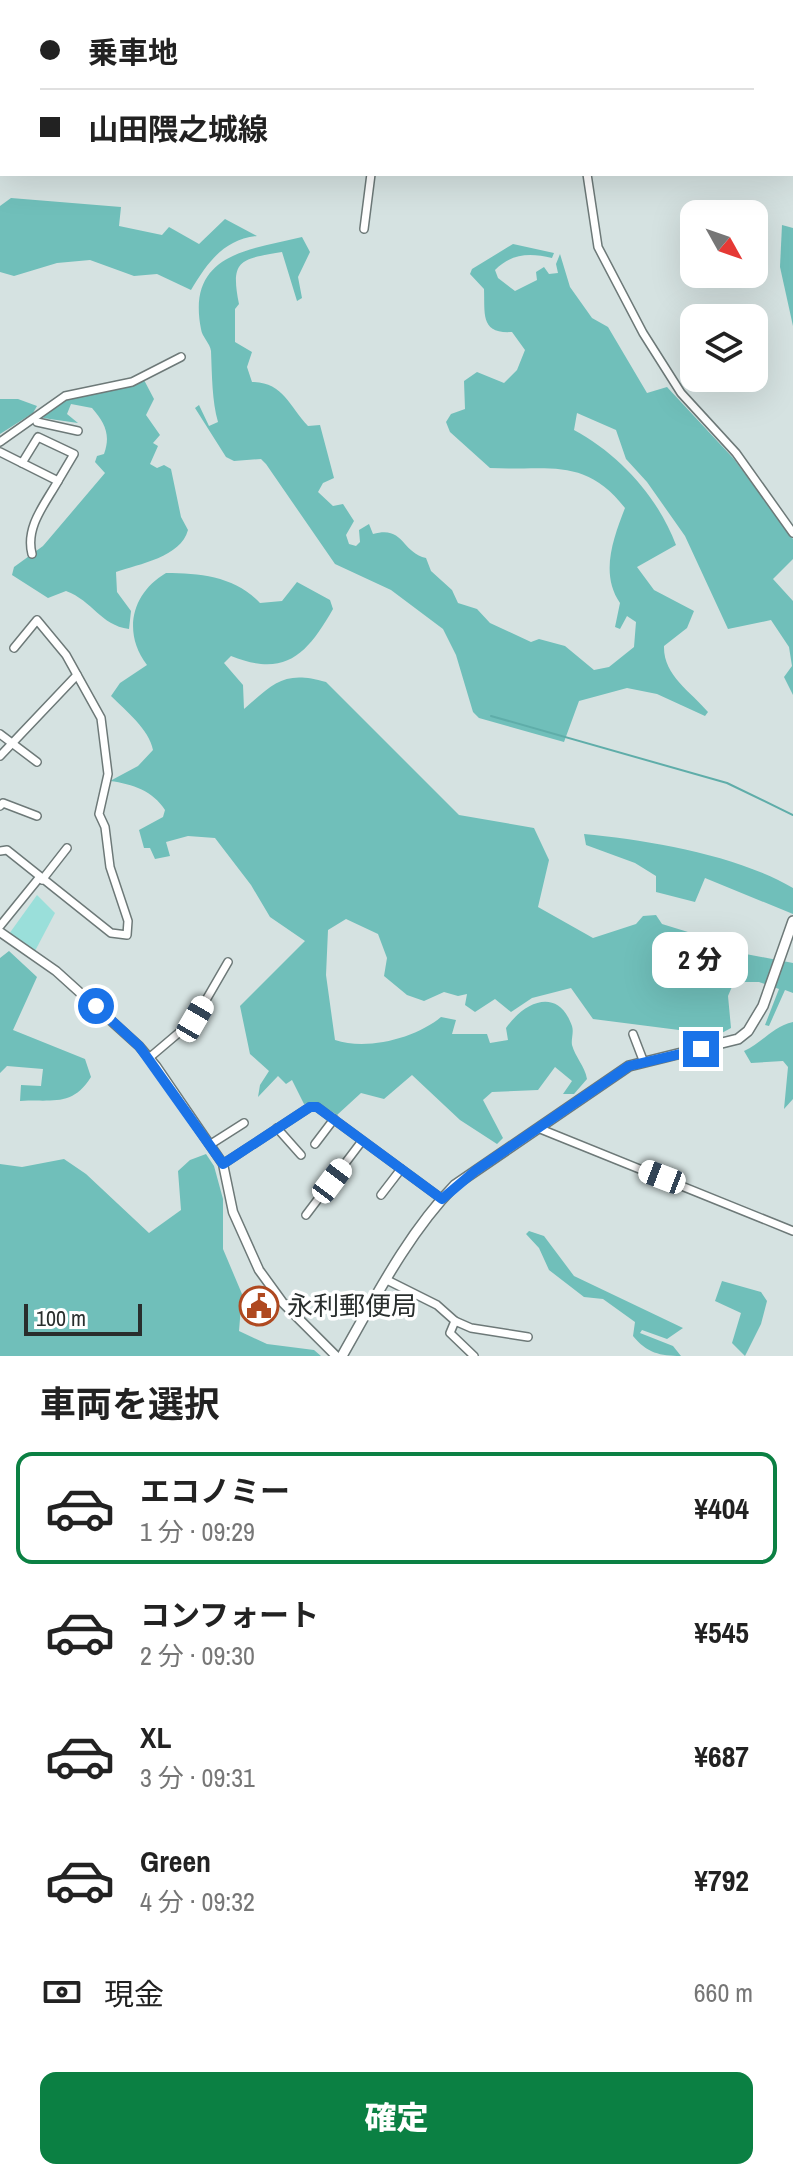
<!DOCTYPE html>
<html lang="ja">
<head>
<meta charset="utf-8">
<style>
	body { margin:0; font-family:"Archivo Narrow","Noto Sans JP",sans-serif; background:#f2f2f2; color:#222; height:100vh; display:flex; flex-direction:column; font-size:30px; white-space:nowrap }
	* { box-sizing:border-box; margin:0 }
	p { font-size:26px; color:#767676 }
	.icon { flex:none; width:44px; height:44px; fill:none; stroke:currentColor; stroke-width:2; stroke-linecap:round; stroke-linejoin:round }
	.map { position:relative; height:1356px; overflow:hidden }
	.side { display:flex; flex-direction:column; background:#fff; flex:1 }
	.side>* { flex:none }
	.hud { position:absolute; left:0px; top:0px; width:794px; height:176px; box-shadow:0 8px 32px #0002; display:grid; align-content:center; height:176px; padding:0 40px; background:#fff }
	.needle { width:52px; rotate:130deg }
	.controls { position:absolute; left:680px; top:200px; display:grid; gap:16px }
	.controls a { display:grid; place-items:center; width:88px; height:88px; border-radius:16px; background:#fff; box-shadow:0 8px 32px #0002; font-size:40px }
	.scale { position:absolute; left:24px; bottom:20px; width:118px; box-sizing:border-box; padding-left:8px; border:4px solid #292e2d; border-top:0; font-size:22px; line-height:28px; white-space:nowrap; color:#292e2d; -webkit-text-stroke:6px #fff; paint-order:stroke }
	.end { position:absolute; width:36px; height:36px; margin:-18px; border:10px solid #1a73e8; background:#fff; box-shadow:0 0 0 4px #fff }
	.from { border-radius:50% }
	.bubble { position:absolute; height:56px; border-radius:16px; background:#fff; box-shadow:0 8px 32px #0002; font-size:26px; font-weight:800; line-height:56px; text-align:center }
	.car { position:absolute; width:24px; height:48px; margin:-24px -12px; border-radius:10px; box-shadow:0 0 6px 2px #0007; background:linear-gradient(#fff 24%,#345 0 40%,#fff 0 76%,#345 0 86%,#fff 0) }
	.hud b { display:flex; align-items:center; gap:28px; height:76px; font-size:30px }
	.hud b+b { border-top:2px solid #e0e0e0 }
	.hud i { width:20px; height:20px; background:#222 }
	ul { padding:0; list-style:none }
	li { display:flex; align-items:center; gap:24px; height:112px; margin:0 16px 12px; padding:0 24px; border:4px solid transparent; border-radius:16px }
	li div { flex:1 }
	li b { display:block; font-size:30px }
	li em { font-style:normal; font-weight:800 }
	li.on { border-color:#0b8043 }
	li>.icon { width:72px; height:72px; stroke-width:1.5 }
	h2 { padding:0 40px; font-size:36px; line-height:96px }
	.pay { display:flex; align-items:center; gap:20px; height:88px; padding:0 40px; font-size:30px }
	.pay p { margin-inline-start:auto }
	.button { display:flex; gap:16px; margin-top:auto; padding:16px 40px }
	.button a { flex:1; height:92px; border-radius:16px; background:#0b8043; color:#fff; font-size:32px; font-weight:800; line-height:92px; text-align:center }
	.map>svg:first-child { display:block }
</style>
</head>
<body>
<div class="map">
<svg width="793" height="1356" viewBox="0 0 793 1356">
	<rect width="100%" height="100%" fill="#d5e2e1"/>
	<polygon fill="#9adfda" points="37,895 55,913 35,951 9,934"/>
	<g fill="#70bfba">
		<path d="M11,198l110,9 -2,19 43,9 7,-8 30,17 26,-25 32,17c-34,4 -49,26 -66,54l-34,-16 -23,2 -44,-16 -33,3 -43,13 -14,-4v-66z"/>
		<polygon points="782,225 793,228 793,326 780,267"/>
		<path d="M302,237l8,15 -12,25 4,21 -5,3 -15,-49c-42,7 -52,8 -43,52l-4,5v33l17,10 -5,15 5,15c31,0 37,24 56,44l12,-1 14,53 -11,5 -5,9 15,14 10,-2 11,17 -8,14 3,9 7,2 4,-4 -1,-12 10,-6 4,10c31,-9 28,18 53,24l5,13 21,19 6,13 19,6 13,14 41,19 8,-3 26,7 29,24 15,-3 25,-20 2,-25 -9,-6 -7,13 -5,-2 5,-24c-20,-29 -7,-64 5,-95 -40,-52 -78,-37 -135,-40l-40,-36 -4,-10 5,-8 14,-5 -1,-28 13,-9 27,11 13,-13 8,-20 -13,-18c-32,2 -27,-18 -28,-43l-14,-15 2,-5 41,-25 41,9 -2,5c-22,-5 -40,-5 -57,12l3,8 17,13 22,-11 -1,-8 8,-5 5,7 9,-1 -2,-9 4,-10 10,33 22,31 16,9 39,66 20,-6 67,72 59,80v20l-20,20 20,22v94l-9,-18 8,-11 -3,-19 -18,-27 -43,9 -43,-93 -38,-54 -21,-23 -10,-29 -39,-17 -3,17c45,24 84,67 102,115l-39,22 17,23 40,21 -7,17 -23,18c-1,29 26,45 44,66l-3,4 -48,-22 -30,-6 -48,13 -15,41 -85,-24 -6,-6 -17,-57 -13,-26 -52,-39 -56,-26 -69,-100 -5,-5 -27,2 -8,-4 -31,-49 4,-3 10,21 9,-4c-6,-21 -6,-47 -7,-71 -1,-8 -9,-14 -10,-22 -15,-76 49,-79 101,-92z"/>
		<path d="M144,380l10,19 -8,16 14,20 -7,8 5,3 -8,18 7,4 7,-3 7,4 10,48 7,13c-7,27 -49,34 -72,42l1,20 14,19 -2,18c-29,-4 -36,-28 -63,-38l-18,7 -36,-23 2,-8 29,-21 62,-73 -10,-11 2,-6 7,-2c7,-19 1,-31 -12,-46l-21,-4 -4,10 11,9 -35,-5 2,-4 21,-15z"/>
		<polygon points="0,399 18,399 37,406 33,413 0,434"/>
		<path d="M166,573c35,0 70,4 94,30l22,-2 15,-19 33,18 3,9c-26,45 -47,69 -102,47l-7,7 19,22 1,24c30,-26 40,-39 82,-27l133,133 75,13 15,32 -11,47 55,31 43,-14 7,-8 13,-1 6,9 26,8v11l105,20v30l-8,-3 -16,36 -4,-1 14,-36 -20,-7h-25l-6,14 3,32 -13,7 -125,-16 -22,-31 -39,10 -21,14 -16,-13 -20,13 -10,-7 2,-11 -9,2 -14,-4 -20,9 -17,-6 -23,-19 3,-18 -9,-24 -32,-15 -18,11 -2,45 9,65c32,11 81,-2 106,-23l15,3 -4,14h35l3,9 18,-3 -2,-12c18,-26 52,-42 66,-2 2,6 -1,13 0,19 3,12 13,21 15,34l-13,15h-11l9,-13 -17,-14 -17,23 -46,2 -9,8 20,38 -6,6 -37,-24 -48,-45 -28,24 -23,-6 -24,22 -20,-13 -13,2 -12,-24 -6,4 -8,-8 -20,21 2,-12 9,-14 -19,-17 -10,-48 65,-65 -35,-24 -19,-32 -36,-47 -27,-2 -22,6 4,14 -15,3 -5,-11h-6l-5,-18 24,-13 2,-7c-12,-19 -32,-26 -55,-29l28,-15 15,-16c-4,-21 -27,-39 -42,-54l9,-13 27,-18c-25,-33 -15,-72 19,-92z"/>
		<path d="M584,834c64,6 153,21 209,54v26l-88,-36 -10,24 -39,-10v-16l-21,-13 -49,-18z"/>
		<path d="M9,951l28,26 -24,53 72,29 6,18c-19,30 -37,22 -71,24l1,-16 20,1 2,-17 -36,-3 -7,7v-115z"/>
		<path d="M793,1022v77l-9,10 4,-42 -5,-6 -32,2 -7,-12c18,-8 28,-24 49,-29z"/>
		<polygon points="206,1154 214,1166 223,1199 223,1249 242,1294 239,1331 267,1344 314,1350 321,1356 0,1356 0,1164 22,1167 64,1159 86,1174 149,1233 181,1210 178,1171 190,1160"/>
		<path d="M529,1231l15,5 30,40 109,52 -16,11 -25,-9 -2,3 33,13 8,10c-21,0 -34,-3 -48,-20l2,-14 -32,-23 -19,-2 -35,-27 -10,-22 -13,-14z"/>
		<polygon points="722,1281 761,1292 767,1301 761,1324 745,1356 732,1343 741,1313 715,1301"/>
	</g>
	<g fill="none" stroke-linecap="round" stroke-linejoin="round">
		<polyline stroke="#5fada9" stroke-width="2" points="491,716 727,783 793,815"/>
		<g stroke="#6d7978" stroke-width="10">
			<g id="minor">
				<polyline points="336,0 339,2"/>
				<polyline points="464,0 467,2"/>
				<polyline points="406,2 408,0"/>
				<polyline points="792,78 793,78"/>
				<polyline points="587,174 598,247 643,333 681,393 736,453 793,533"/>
				<polyline points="364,229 371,174"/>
				<polyline points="37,422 78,431"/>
				<polyline points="0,442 65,396 132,382 181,357"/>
				<path d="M0,452l58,29c-13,23 -33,46 -26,73"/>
				<polyline points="22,463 38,437 74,454 58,481"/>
				<polyline points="0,734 37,762"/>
				<polyline points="0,756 77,675"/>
				<polyline points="0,806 3,803 37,816"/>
				<polyline points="0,851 7,850 111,933 127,935 128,921 110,867 105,827 99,814 108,774 101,718 66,655 37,620 14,648"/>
				<polyline points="42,880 67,848"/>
				<polyline points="0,926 39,878"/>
				<polyline points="633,1034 643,1060"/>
				<polyline points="149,1058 195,1019 228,962"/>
				<polyline points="277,1128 301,1155"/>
				<polyline points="538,1128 793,1231"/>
				<polyline points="211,1144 244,1123"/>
				<polyline points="315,1144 334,1119"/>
				<polyline points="223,1164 310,1107 317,1107 442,1199"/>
				<polyline points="381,1195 401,1169"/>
				<polyline points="306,1215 362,1141"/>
				<polyline points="387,1280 437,1305 455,1321 450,1333 474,1356"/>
				<polyline points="455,1321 471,1328 528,1337"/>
			</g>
		</g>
		<g stroke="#6d7978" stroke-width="11">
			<g id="tertiary">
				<polyline points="0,59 2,59"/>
				<polyline points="0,932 56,971 139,1046 156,1066 223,1164 233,1212 259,1270 283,1303 336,1356"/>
			</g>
		</g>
		<g stroke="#6d7978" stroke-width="12">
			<path id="secondary" d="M342,1356c33,-58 66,-123 113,-171l174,-119 109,-27 10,-8 15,-25 30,-85"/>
		</g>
		<use href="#minor" stroke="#fff" stroke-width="7"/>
		<use href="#tertiary" stroke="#fff" stroke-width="8"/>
		<use href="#secondary" stroke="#fff" stroke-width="9"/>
	</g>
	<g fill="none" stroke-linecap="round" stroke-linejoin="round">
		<polyline stroke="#1a73e8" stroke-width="10" points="96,1006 139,1046 223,1164 310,1107 317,1107 442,1199 475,1171 629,1066 701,1049"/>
	</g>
	<defs>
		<g id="civic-ring" transform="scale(2)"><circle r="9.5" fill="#fff" stroke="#af4920" stroke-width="1.5"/><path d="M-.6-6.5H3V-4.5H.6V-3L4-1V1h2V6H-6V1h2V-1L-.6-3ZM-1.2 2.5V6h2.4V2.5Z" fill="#af4920"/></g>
	</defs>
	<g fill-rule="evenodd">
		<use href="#civic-ring" x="259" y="1306"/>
	</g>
	<g text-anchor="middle" stroke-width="7" stroke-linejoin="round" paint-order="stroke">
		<g font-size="26" fill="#292e2d" stroke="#fff" text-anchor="start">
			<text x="287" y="1315">永利郵便局</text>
		</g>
	</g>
</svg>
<div class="controls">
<a><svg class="needle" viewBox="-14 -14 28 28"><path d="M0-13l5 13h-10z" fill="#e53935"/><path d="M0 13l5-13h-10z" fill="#767676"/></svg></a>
<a><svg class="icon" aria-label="layers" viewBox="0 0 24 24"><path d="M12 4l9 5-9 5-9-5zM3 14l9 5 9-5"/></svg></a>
</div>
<div class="scale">100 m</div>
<i class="end from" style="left:96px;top:1006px"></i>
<i class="end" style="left:701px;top:1049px"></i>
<div class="bubble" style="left:652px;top:932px;width:96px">2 分</div>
<i class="car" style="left:195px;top:1019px;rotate:30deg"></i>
<i class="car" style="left:662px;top:1177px;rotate:291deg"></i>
<i class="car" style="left:332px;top:1181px;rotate:37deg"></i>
<div class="hud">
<b><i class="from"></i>乗車地</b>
<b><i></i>山田隈之城線</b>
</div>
</div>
<section class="side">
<h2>車両を選択</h2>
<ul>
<li class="on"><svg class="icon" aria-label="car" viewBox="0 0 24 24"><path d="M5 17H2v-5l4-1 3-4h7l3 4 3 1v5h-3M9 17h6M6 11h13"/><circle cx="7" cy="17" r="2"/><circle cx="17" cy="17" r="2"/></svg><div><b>エコノミー</b><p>1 分 · 09:29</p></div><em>¥404</em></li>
<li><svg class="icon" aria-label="car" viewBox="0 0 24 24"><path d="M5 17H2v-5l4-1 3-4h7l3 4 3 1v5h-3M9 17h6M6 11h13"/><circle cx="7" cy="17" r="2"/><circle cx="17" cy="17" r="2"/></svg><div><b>コンフォート</b><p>2 分 · 09:30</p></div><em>¥545</em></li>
<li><svg class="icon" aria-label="car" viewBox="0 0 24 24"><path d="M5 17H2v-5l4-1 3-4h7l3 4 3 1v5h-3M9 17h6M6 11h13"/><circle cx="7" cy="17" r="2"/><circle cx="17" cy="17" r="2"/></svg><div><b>XL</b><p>3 分 · 09:31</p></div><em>¥687</em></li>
<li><svg class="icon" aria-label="car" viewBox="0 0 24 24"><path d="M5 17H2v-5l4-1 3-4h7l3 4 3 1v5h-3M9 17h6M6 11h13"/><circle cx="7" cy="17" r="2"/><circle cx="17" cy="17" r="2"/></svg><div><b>Green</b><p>4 分 · 09:32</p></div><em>¥792</em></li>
</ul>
<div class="pay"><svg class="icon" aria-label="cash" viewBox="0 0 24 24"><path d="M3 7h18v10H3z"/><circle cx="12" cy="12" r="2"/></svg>現金<p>660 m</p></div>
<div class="button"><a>確定</a></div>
</section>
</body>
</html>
